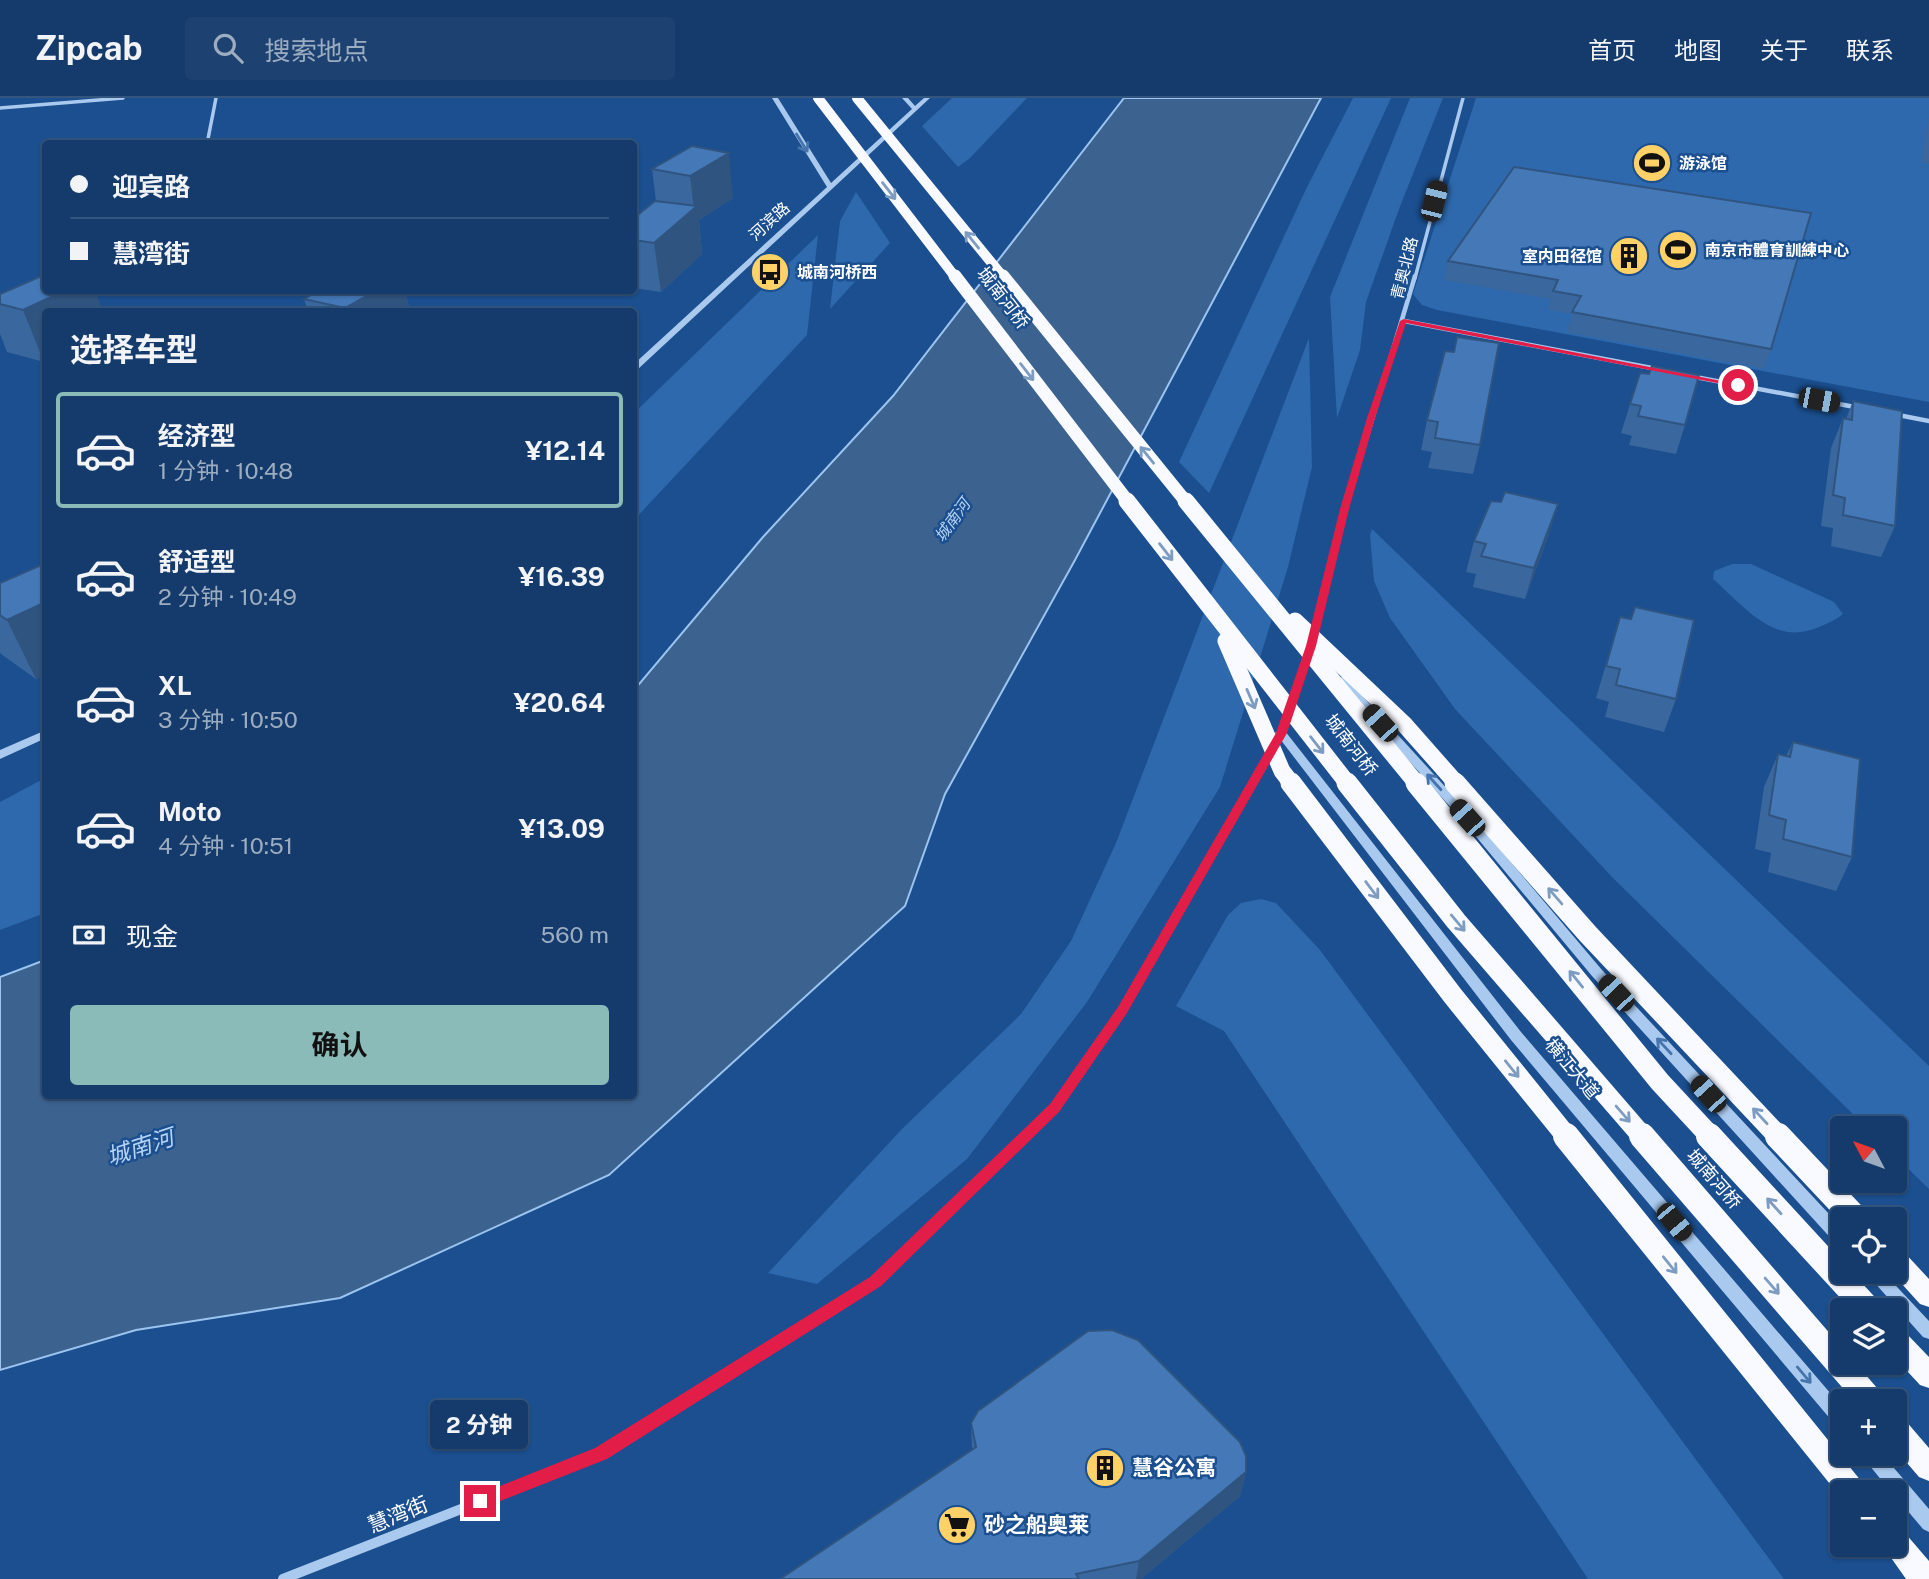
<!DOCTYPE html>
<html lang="zh">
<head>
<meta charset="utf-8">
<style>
	body { margin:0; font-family:"Public Sans","Noto Sans SC",sans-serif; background:#1d4271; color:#f1f3f6; height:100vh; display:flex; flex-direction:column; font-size:26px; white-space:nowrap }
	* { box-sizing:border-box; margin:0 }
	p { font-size:23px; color:#9dadc1 }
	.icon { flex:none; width:38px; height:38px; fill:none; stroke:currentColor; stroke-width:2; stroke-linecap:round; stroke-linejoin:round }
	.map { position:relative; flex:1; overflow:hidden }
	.sheet { position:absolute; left:42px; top:210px; width:595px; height:791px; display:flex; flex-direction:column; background:#143b6b; border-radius:7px; box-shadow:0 2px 5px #0004,0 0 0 2px #33557e }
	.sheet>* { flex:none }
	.guide { position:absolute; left:42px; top:42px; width:595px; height:154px; border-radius:7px; box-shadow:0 2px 5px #0004,0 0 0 2px #33557e; display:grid; align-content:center; height:154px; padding:0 28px; background:#143b6b }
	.needle { width:46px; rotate:311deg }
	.tools { position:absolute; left:1830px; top:1018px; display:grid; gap:14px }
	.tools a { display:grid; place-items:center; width:77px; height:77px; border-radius:7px; background:#143b6b; box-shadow:0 2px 5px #0004,0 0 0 2px #33557e; font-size:35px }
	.end { position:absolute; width:32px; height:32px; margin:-16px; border:9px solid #e11d48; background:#fff; box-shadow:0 0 0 4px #fff }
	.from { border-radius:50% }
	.bubble { position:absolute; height:49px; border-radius:7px; background:#143b6b; box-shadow:0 2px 5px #0004,0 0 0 2px #33557e; font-size:23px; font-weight:700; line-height:49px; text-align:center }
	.car { position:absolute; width:21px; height:42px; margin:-21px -10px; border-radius:9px; box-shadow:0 0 5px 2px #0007; background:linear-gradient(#222 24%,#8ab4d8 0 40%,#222 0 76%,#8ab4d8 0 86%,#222 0) }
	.guide b { display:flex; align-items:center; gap:24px; height:66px; font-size:26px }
	.guide b+b { border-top:2px solid #33557e }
	.guide i { width:18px; height:18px; background:#f1f3f6 }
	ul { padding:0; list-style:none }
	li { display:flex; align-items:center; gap:21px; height:116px; margin:0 14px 10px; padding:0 14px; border:4px solid transparent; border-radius:7px }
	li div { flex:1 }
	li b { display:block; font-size:26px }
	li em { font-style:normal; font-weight:700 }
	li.selected { border-color:#8bbbb9 }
	li>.icon { width:63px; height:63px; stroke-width:1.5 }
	h2 { padding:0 28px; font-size:32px; line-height:84px }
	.pay { display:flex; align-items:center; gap:18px; height:77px; padding:0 28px; font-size:26px }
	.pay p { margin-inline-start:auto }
	.action { display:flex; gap:14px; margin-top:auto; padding:14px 28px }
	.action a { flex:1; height:80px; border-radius:7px; background:#8bbbb9; color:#111; font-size:28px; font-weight:700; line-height:80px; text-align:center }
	header { display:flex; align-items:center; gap:42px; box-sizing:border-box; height:98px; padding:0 35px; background:#143b6b; border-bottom:2px solid #33557e }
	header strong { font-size:33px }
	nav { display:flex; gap:38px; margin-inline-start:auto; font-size:24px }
	.search { width:490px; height:63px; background:#1d4271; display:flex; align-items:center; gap:18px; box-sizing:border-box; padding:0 24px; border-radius:7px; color:#9dadc1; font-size:26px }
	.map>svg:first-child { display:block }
</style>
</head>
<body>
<header>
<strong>Zipcab</strong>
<div class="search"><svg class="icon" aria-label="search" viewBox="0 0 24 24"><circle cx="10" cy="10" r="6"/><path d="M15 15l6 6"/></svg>搜索地点</div>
<nav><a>首页</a><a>地图</a><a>关于</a><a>联系</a></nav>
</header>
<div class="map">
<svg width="1929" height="1481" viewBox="0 0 1929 1481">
	<rect width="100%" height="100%" fill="#1b4f8f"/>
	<g fill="#2e69ad">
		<polygon points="952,0 1027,0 970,60 958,69 922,28"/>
		<polygon points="1353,0 1391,0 1209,395 1179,364 1307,89"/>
		<polygon points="1410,0 1443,0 1399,111 1366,204 1360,252 1337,320 1330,199"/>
		<polygon points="1476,0 1929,0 1929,304 1437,212 1422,207 1413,196"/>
		<polygon points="856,94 890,145 830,211 840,123"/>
		<polygon points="818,137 807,237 634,422 634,315"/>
		<polygon points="1309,240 1312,369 1288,469 1220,689 1087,904 967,1061 817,1186 768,1175 902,1031 1021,916 1071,843 1116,745"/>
		<polygon points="1372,431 1929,968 1929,1091 1895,1058 1895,1031 1868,1031 1612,779 1455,611 1390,520 1374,483 1370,437"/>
		<path d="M1732,466h19l83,38 9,12c-7,6 -15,9 -24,13 -45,20 -74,-20 -106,-48l1,-8z"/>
		<polygon points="45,680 45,815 0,832 0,704"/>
		<polygon points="1261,801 1276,805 1320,852 1784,1481 1588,1481 1224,933 1176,908 1228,817 1241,805"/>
	</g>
	<polygon fill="#3c6290" stroke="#9cc4f0" stroke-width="2" points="1124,0 1321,0 1075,462 945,696 905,808 609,1077 340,1200 136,1232 0,1272 0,879 45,862 46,998 634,998 634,592 763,439 893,298"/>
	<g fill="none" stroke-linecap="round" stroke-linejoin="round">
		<g stroke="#a9c9ee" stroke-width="3.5">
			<polyline points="0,10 123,0"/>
			<polyline points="207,46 216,0"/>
			<polyline points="1415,180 1463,0"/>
		</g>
		<g stroke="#a9c9ee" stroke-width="4.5">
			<polyline points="1404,223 1657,271"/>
			<polyline points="1690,278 1860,310"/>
			<polyline points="1893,316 1929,323"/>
			<polyline points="1347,405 1415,178"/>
		</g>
		<g stroke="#a9c9ee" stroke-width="6">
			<polyline points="1314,539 1347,403"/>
			<polyline points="1252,686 1281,635 1308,557"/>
		</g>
		<polyline stroke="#a9c9ee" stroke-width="8" points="1024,1039 1054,1010 1123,912 1253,685"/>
		<polyline stroke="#a9c9ee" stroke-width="10" points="283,1481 601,1356 876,1183 1026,1038"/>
		<g fill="#a9c9ee" fill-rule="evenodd">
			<polygon points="772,0 778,0 831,85 912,11 902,0 908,0 915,8 924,0 930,0 637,272 634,272 634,266 827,89"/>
			<polygon points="1342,579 1346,580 1471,717 1602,872 1843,1131 1843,1149 1837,1147 1592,878 1463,723 1338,584 1337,582 1338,580"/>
			<polygon points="1281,631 1285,633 1521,934 1843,1310 1843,1331 1837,1329 1511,942 1277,637 1275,635"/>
			<polygon points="46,632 46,640 0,661 0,652"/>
			<polygon points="1865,1174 1883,1174 1929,1223 1929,1241 1923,1239"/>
			<polygon points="1862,1356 1882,1356 1929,1411 1929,1434 1923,1431 1895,1398 1895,1395 1892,1395 1865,1362"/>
		</g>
		<g fill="#f8faff" fill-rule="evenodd">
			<polygon points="1895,1151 1904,1154 1929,1181 1929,1209 1920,1206 1891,1174 1895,1174"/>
			<polygon points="1895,1229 1904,1233 1929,1259 1929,1290 1920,1287 1895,1260"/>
			<polygon points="1895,1318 1905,1322 1929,1350 1929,1383 1919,1379 1895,1351"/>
			<polygon points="1895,1431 1905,1435 1929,1463 1929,1481 1906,1481 1882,1447 1895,1447"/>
		</g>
		<g stroke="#f8faff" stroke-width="10">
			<polyline points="818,0 956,180"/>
			<polyline points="857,0 1004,180"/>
		</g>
		<g stroke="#f8faff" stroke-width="13">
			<polyline points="955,178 1129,405"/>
			<polyline points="1003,178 1187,405"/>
		</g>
		<g stroke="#f8faff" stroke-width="17">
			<polyline points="1127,403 1348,686"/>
			<polyline points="1186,403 1417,686"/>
			<polyline points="1295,523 1404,626 1457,686"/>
			<polyline points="1226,543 1282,673 1292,686"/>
		</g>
		<g stroke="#f8faff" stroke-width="21">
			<polyline points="1291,685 1453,898 1567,1039"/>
			<polyline points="1347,685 1456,823 1643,1039"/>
			<polyline points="1416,685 1660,984 1711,1039"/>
			<polyline points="1455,685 1588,836 1779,1039"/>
		</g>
		<g stroke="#f8faff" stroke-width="26">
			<polyline points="1566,1038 1854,1395"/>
			<polyline points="1642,1038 1872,1304"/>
			<polyline points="1709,1038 1870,1213"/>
			<polyline points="1778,1038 1857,1122"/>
		</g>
	</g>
	<g fill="#3a679d">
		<polygon points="1929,18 1929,66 1921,65"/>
		<polygon points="692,48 733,100 699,122 702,156 661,194 634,190 634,120 656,103 652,71"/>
		<polygon points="1514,69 1771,251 1764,271 1567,234 1572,216 1548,212 1551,201 1444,182 1448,163"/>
		<polygon points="405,192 410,214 308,214 304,201"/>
		<polygon points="0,196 46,214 46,263 44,264 7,254 0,236"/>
		<polygon points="1445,253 1480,347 1473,376 1428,370 1432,354 1421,352 1427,322"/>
		<polygon points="1640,275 1685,327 1676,356 1629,347 1632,338 1621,335"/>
		<polygon points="1853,303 1895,428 1881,459 1831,448 1833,430 1821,428 1831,350 1843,320 1846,321"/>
		<polygon points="1549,436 1525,501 1473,489 1476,476 1466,474 1474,443"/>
		<polygon points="46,465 46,576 36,581 1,556 0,554 0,485"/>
		<polygon points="1620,519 1676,601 1664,634 1605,619 1609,604 1596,600"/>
		<polygon points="1793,644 1852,759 1836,793 1768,774 1771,755 1755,751 1764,689 1778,656 1786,658"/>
		<polygon points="971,1325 1246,1374 1240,1398 1141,1481 780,1481 972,1351"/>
	</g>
	<g fill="#305480">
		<polygon points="729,55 733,100 699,122 702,156 661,194 654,145 694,111 690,78"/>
		<polygon points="66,192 95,192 103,214 46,214 46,263 44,264 23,212"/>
		<polygon points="377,192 405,192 410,214 346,214 345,210"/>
		<polygon points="1558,406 1549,436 1525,501 1534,470"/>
		<polygon points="46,504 46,576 36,581 7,522"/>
		<polygon points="1246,1374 1240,1398 1141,1481 1136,1481 1139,1463"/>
	</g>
	<g fill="#4478b7" stroke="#305480" stroke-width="2">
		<polygon points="692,48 729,55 690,78 652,71"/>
		<polygon points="1514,69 1811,115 1771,251 1572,214 1581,198 1553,193 1558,182 1448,163"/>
		<polygon points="655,103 697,108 654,145 634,142 634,120"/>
		<polygon points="46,176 46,192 66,192 23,212 0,206 0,196"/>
		<polygon points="320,192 377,192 345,210 304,201"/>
		<polygon points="1457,239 1499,245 1480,347 1435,340 1438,324 1427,322 1445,253 1454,254"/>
		<polygon points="1652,268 1699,277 1685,327 1638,318 1641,308 1630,306 1640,275 1649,276"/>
		<polygon points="1853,303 1902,313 1895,428 1843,417 1845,400 1833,397 1843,320 1852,322"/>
		<polygon points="1505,394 1558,406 1534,470 1481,458 1486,446 1474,443 1491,403 1501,404"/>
		<polygon points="46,465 46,504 7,522 0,517 0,485"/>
		<polygon points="1635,509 1694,522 1676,601 1616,587 1620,571 1606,568 1620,519 1631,521"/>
		<polygon points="1793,644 1860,661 1852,759 1783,741 1786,722 1769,717 1778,656 1790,659"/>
		<polygon points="1112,1232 1138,1242 1240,1344 1246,1358 1246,1374 1139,1463 1076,1476 1079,1481 780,1481 976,1349 971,1325 978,1313 1088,1233"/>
	</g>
	<defs><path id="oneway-shaft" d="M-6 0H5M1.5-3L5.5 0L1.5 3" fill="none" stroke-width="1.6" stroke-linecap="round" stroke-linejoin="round" transform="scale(1.75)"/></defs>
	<g stroke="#4674ac">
		<use href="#oneway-shaft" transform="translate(802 45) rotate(58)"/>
		<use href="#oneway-shaft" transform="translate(1434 684) rotate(-132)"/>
		<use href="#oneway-shaft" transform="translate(1664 948) rotate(-133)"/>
		<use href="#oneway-shaft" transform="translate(1804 1277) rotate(50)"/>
	</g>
	<g stroke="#7e9cc1">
		<use href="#oneway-shaft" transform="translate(889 93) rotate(52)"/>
		<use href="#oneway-shaft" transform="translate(972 142) rotate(-129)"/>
		<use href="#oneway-shaft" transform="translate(1027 274) rotate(52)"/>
		<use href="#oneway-shaft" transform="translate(1147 357) rotate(-129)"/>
		<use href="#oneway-shaft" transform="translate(1166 454) rotate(52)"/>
		<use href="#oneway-shaft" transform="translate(1251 601) rotate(67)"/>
		<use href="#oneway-shaft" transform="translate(1317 647) rotate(52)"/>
		<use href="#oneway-shaft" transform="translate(1372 792) rotate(53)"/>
		<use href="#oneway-shaft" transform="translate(1555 798) rotate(-131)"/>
		<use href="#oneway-shaft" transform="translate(1458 825) rotate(50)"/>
		<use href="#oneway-shaft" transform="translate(1576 881) rotate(-129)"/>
		<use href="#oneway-shaft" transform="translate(1512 971) rotate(51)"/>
		<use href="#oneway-shaft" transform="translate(1623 1016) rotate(49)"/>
		<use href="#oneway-shaft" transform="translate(1760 1018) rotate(-133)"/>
		<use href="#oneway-shaft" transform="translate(1774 1108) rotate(-132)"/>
		<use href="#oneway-shaft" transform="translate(1670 1167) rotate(51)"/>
		<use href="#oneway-shaft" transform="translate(1772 1188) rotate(49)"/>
	</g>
	<polygon fill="#e11d48" points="1404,221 1742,287 1738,289 1406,225 1375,320 1349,411 1316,548 1287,635 1127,915 1059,1014 881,1188 607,1361 480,1411 475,1409 472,1403 475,1398 595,1350 870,1179 1050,1006 1118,909 1276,635 1306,548 1340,411 1367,320 1400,223"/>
	<defs>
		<g id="stadium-disc" transform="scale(2.0125)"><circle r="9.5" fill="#ffd166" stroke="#1b4f8f"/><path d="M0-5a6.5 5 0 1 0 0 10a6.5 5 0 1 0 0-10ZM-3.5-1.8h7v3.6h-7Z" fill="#111"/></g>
		<g id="building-disc" transform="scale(2.0125)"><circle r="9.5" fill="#ffd166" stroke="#1b4f8f"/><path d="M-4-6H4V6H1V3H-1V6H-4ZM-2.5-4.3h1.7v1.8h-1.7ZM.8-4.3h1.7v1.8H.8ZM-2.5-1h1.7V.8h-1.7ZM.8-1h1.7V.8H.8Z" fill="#111"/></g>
		<g id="bus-disc" transform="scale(2.0125)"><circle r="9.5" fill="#ffd166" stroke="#1b4f8f"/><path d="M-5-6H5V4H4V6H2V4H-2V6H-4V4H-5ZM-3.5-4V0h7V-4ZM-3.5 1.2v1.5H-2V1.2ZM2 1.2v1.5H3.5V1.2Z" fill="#111"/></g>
		<g id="supermarket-disc" transform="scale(2.0125)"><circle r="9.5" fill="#ffd166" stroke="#1b4f8f"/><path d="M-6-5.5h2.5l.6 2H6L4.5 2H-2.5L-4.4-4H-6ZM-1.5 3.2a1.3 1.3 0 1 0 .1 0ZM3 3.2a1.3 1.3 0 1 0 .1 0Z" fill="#111"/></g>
	</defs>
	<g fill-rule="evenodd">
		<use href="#stadium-disc" x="1652" y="65"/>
		<use href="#stadium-disc" x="1678" y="152"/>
		<use href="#building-disc" x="1629" y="158"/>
		<use href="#bus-disc" x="770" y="174"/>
		<use href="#building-disc" x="1105" y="1370"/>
		<use href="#supermarket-disc" x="957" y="1427"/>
	</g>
	<g text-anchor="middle" stroke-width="5" stroke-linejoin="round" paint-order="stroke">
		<g font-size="16" font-weight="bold" fill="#fff" stroke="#1b4f8f" text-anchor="start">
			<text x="1679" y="71">游泳馆</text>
			<text x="1705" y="158">南京市體育訓練中心</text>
			<text x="1602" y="164" text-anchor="end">室内田径馆</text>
			<text x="797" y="180">城南河桥西</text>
		</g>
		<g font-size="16" fill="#fff" stroke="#1b4f8f">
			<text transform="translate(769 123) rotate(-42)" y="6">河滨路</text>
			<text transform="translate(1404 170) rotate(-76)" y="6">青奥北路</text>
		</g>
		<g font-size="16" font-style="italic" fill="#b5d3f5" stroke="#1b4f8f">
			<text transform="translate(952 422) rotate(-54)" y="6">城南河</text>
		</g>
		<g font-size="18" fill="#fff" stroke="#1b4f8f">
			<text transform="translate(1003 200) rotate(52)" y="6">城南河桥</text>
			<text transform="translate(1351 647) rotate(52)" y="6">城南河桥</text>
			<text transform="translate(1572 971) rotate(50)" y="6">横江大道</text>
			<text transform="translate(1714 1081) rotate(49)" y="6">城南河桥</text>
		</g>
		<g font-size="21" font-weight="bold" fill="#fff" stroke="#1b4f8f" text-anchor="start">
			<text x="1132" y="1377">慧谷公寓</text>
			<text x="984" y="1434">砂之船奥莱</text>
		</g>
		<g font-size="21" fill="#fff" stroke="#1b4f8f">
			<text transform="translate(398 1417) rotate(-22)" y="7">慧湾街</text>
		</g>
		<g font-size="23" font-style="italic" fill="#b5d3f5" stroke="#1b4f8f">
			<text transform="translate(140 1049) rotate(-18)" y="8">城南河</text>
		</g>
	</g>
</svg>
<div class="tools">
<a><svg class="needle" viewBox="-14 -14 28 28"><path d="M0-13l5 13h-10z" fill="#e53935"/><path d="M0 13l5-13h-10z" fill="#9dadc1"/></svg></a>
<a><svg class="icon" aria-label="locate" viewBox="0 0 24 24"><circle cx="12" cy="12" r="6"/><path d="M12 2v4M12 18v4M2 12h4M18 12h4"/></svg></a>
<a><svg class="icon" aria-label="layers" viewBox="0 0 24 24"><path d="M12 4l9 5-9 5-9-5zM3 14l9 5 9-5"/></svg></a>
<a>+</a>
<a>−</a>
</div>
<i class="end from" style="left:1738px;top:287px"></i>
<i class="end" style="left:480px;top:1403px"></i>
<div class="bubble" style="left:430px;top:1302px;width:98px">2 分钟</div>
<i class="car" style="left:1434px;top:103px;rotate:14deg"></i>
<i class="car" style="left:1819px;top:302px;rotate:101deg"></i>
<i class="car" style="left:1380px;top:625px;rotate:318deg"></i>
<i class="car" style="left:1467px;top:720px;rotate:318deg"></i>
<i class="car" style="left:1616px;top:895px;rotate:317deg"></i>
<i class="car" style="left:1708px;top:996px;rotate:318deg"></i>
<i class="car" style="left:1674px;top:1124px;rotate:140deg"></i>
<div class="guide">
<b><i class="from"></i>迎宾路</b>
<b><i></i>慧湾街</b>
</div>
<section class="sheet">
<h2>选择车型</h2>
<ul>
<li class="selected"><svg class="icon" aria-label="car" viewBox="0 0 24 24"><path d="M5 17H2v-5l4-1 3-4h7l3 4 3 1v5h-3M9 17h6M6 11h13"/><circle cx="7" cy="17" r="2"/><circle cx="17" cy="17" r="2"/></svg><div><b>经济型</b><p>1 分钟 · 10:48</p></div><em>¥12.14</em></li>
<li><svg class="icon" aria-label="car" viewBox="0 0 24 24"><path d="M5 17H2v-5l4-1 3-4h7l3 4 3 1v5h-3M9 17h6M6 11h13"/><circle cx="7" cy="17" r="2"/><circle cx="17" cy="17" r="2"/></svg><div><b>舒适型</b><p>2 分钟 · 10:49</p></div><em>¥16.39</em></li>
<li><svg class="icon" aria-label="car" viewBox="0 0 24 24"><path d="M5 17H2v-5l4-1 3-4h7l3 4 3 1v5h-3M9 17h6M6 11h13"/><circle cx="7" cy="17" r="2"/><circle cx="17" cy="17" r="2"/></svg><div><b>XL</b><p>3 分钟 · 10:50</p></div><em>¥20.64</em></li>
<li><svg class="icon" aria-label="car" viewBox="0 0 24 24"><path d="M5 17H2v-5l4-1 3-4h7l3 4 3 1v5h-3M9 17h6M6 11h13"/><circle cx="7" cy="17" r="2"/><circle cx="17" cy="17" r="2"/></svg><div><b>Moto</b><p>4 分钟 · 10:51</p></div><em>¥13.09</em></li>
</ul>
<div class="pay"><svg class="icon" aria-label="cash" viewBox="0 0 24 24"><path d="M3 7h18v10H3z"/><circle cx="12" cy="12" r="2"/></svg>现金<p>560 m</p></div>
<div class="action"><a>确认</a></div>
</section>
</div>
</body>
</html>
